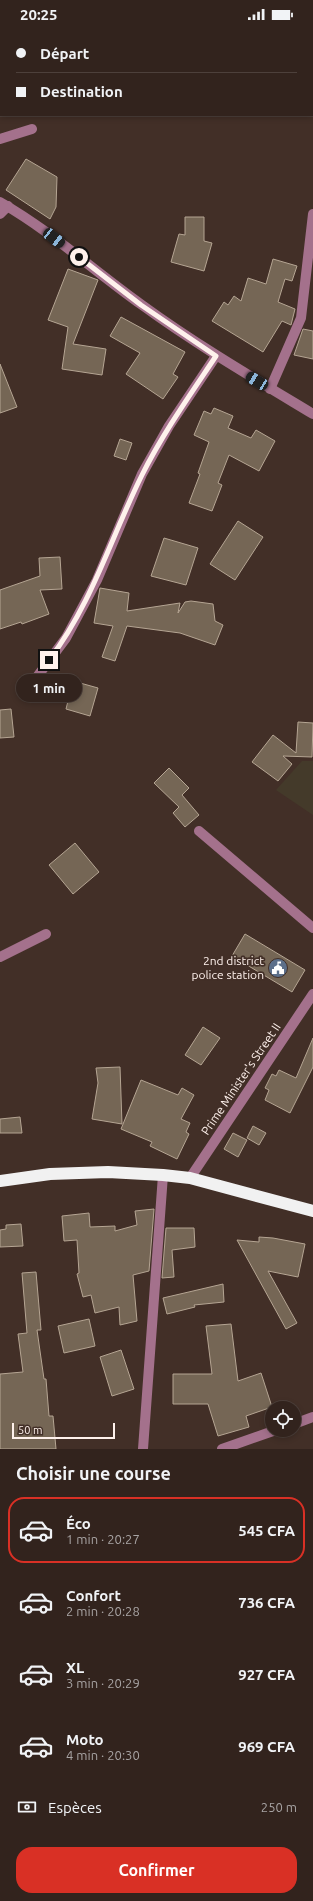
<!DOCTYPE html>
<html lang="fr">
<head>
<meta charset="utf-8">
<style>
	body { margin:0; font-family:Ubuntu,sans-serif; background:#3a2b26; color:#f1f3f6; height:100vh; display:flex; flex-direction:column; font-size:15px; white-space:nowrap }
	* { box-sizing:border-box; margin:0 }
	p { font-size:13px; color:#a8a4a4 }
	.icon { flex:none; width:22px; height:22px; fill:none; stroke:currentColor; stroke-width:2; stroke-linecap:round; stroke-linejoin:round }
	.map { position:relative; height:1421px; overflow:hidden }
	.panel { display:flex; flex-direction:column; background:#32231d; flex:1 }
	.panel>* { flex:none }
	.hud { position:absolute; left:0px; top:0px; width:313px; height:88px; box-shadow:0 2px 6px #0003,0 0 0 1px #4d403b; display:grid; align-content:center; height:88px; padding:0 16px; background:#32231d }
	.buttons { position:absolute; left:265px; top:1373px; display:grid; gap:8px }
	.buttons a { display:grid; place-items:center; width:36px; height:36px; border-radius:50%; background:#32231d; box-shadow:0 2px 6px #0003,0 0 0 1px #4d403b; font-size:20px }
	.scale { position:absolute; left:12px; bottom:10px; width:103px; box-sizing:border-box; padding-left:4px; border:2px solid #fef1ec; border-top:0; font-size:11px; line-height:14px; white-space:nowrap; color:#fef1ec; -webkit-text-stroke:3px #422f27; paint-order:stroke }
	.end { position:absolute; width:18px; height:18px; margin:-9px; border:5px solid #fef1ec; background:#111; box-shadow:0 0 0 2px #111 }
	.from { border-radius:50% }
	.bubble { position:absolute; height:28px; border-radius:14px; background:#32231d; box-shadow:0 2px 6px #0003,0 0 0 1px #4d403b; font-size:13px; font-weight:600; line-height:28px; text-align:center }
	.car { position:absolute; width:12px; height:24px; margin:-12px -6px; border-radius:5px; box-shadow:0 0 3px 1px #0007; background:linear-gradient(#222 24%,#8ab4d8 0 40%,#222 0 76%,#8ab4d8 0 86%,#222 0) }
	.hud b { display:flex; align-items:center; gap:14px; height:38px; font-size:15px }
	.hud b+b { border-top:1px solid #4d403b }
	.hud i { width:10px; height:10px; background:#f1f3f6 }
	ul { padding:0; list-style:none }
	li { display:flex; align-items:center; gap:12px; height:66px; margin:0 8px 6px; padding:0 8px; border:2px solid transparent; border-radius:16px }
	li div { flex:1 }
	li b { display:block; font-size:15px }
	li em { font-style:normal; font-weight:600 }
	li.selected { border-color:#d93025 }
	li>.icon { width:36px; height:36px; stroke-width:1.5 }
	h2 { padding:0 16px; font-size:18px; line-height:48px }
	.pay { display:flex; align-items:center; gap:10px; height:44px; padding:0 16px; font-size:15px }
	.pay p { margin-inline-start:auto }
	.button { display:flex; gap:8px; margin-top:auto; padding:8px 16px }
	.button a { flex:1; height:46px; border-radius:16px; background:#d93025; color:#fff; font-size:16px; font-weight:600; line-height:46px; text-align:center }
	.status { display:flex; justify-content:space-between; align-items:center; height:28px; padding:0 20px; background:#32231d; direction:ltr }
	.status svg { height:11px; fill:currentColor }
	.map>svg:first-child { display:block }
</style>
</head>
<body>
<div class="status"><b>20:25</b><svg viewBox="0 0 49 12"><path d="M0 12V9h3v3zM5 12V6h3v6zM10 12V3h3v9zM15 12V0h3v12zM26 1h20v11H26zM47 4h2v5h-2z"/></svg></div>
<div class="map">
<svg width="313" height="1421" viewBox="0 0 313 1421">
	<rect width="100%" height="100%" fill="#422f27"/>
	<polygon fill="#443a2a" points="302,733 313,733 313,787 276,762"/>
	<polygon fill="#031e2b" stroke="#4e5d65" points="136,0 313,0 313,59 312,1"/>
	<g fill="#756655" stroke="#b5a593">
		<polygon points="26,131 57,149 56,179 50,191 6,162"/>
		<polygon points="185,189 204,189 204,213 212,215 204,243 171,234 179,206 185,207"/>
		<polygon points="273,231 297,238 292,253 285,251 278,274 295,281 291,297 282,293 263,324 212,293 224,274 228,277 234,268 241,273 248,250 266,256"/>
		<polygon points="68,241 98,252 73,316 106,321 102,347 62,341 68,299 48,292"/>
		<polygon points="121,289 185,324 173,346 178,349 163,371 126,346 140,325 110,308"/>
		<polygon points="303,301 313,303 313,331 294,327"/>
		<polygon points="0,336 17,379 0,385"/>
		<polygon points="214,380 233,388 228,400 251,410 256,402 275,413 259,443 229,427 218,455 222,457 212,483 189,475 200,446 198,445 209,414 194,407 204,383 211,386"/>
		<polygon points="120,411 132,415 126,432 114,428"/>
		<polygon points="238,493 263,509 235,552 210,536"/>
		<polygon points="164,510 198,520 186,557 151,548"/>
		<polygon points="60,529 62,561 40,562 49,586 22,596 21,594 0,601 0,562 40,548 39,530"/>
		<polygon points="100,560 129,565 127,583 180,575 178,585 185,574 191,573 213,576 215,593 223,597 215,617 180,605 127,598 115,633 102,629 113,598 94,595"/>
		<polygon points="73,653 98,660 90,688 66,681"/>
		<polygon points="11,681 14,709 0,710 0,682"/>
		<polygon points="298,694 313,695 312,729 283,728 292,736 278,753 252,734 273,707 296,725"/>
		<polygon points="169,740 189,760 182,767 199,787 185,799 173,785 179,779 154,755"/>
		<polygon points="75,815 99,844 73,866 49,837"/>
		<polygon points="245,906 305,942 292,964 232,928"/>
		<polygon points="203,999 220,1010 201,1037 185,1027"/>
		<polygon points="313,1010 313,1039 290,1085 265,1072 269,1062 265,1060 272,1046 276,1048 279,1042 296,1050"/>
		<polygon points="120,1039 122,1096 92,1091 98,1055 96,1040"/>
		<polygon points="141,1052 178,1067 182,1060 194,1067 181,1091 190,1095 186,1104 189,1106 177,1131 150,1118 152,1114 121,1101"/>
		<polygon points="20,1089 22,1105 0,1105 0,1091"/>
		<polygon points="253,1098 266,1105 259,1117 247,1110"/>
		<polygon points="233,1105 247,1112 238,1129 224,1121"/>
		<polygon points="154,1181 149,1243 133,1247 137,1293 120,1297 119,1279 95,1285 91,1267 83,1269 77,1246 79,1245 77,1212 64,1213 62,1188 89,1185 90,1199 115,1198 115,1203 137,1197 135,1183"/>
		<polygon points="21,1196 23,1218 0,1219 0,1202 6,1201 6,1197"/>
		<polygon points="166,1200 194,1200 195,1219 172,1222 174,1249 162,1250"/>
		<polygon points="259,1209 273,1210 305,1216 298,1249 268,1243 297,1295 286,1301 237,1212 259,1214"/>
		<polygon points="36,1244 41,1302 37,1302 44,1351 46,1351 49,1388 53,1388 56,1421 0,1421 0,1346 23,1344 18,1306 27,1305 22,1245"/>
		<polygon points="223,1256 224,1274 194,1277 195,1279 167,1286 163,1270"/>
		<polygon points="89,1291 95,1318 64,1325 58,1298"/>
		<polygon points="231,1296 238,1353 261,1345 272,1379 246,1388 249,1399 218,1408 208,1376 173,1376 173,1346 212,1346 206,1298"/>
		<polygon points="121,1322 134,1361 112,1368 100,1329"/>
	</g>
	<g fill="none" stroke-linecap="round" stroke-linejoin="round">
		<g stroke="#a4718c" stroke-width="10">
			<polyline points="0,111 32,101"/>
			<path d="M0,174c51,29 94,69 142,103 55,40 113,74 171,109"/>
			<polyline points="0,186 8,178"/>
			<polyline points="270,361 301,290 313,186"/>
			<polyline points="25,665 66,610 97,552 142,446 169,398 216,328"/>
			<polyline points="199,803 313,900"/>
			<polyline points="0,929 46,906"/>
			<polyline points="190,1150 313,966"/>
			<polyline points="294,1396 313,1389"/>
			<polyline points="143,1421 163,1147"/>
			<polyline points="222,1421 276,1402"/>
		</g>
		<polyline stroke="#f1f1f1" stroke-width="12" points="0,1153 50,1146 108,1144 163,1147 190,1150 313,1183"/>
	</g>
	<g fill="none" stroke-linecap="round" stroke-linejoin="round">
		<path stroke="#fef1ec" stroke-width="5" d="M49,632c43,-56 62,-123 93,-185 21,-42 48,-80 74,-119l-75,-51 -62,-48"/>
	</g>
	<defs>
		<g id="civic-disc" transform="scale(1)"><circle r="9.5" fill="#5c6f8a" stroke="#422f27"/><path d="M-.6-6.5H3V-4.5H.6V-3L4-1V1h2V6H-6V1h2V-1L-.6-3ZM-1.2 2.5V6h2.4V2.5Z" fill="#fff"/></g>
	</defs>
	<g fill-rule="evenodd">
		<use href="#civic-disc" x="278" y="940"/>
	</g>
	<g text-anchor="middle" stroke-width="3.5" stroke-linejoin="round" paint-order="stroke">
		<g font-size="12" fill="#fef1ec" stroke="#422f27" text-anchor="end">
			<text x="264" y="937">2nd district<tspan x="264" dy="14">police station</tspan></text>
		</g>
		<g font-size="12" fill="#fef1ec" stroke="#422f27">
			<text transform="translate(241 1051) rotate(-56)" y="4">Prime Minister's Street II</text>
		</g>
	</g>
</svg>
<div class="buttons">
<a><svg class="icon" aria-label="locate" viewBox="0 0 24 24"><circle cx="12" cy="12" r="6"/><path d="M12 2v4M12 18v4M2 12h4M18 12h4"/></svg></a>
</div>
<div class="scale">50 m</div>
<i class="end from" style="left:79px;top:229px"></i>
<i class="end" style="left:49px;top:632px"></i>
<div class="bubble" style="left:16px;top:646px;width:66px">1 min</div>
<i class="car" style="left:54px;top:210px;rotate:128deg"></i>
<i class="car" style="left:257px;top:353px;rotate:301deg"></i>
<div class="hud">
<b><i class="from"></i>Départ</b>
<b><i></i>Destination</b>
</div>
</div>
<section class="panel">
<h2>Choisir une course</h2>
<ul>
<li class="selected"><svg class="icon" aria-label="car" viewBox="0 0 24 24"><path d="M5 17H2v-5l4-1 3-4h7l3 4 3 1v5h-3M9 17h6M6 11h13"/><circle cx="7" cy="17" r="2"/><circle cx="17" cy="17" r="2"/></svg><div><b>Éco</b><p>1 min · 20:27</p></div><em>545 CFA</em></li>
<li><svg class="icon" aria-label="car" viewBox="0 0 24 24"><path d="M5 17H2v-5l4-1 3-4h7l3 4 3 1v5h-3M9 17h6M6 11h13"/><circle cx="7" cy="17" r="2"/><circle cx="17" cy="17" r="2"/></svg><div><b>Confort</b><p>2 min · 20:28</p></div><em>736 CFA</em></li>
<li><svg class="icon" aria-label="car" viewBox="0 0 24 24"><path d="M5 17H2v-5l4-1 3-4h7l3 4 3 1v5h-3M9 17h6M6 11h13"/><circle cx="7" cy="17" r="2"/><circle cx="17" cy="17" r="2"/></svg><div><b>XL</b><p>3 min · 20:29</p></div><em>927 CFA</em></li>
<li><svg class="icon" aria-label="car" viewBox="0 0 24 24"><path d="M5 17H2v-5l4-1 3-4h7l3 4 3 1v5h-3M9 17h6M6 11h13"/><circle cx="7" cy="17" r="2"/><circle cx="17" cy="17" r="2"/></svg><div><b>Moto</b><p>4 min · 20:30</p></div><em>969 CFA</em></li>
</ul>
<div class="pay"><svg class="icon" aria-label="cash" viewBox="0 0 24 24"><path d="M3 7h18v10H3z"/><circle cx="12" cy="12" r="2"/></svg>Espèces<p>250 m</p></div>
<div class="button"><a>Confirmer</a></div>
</section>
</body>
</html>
